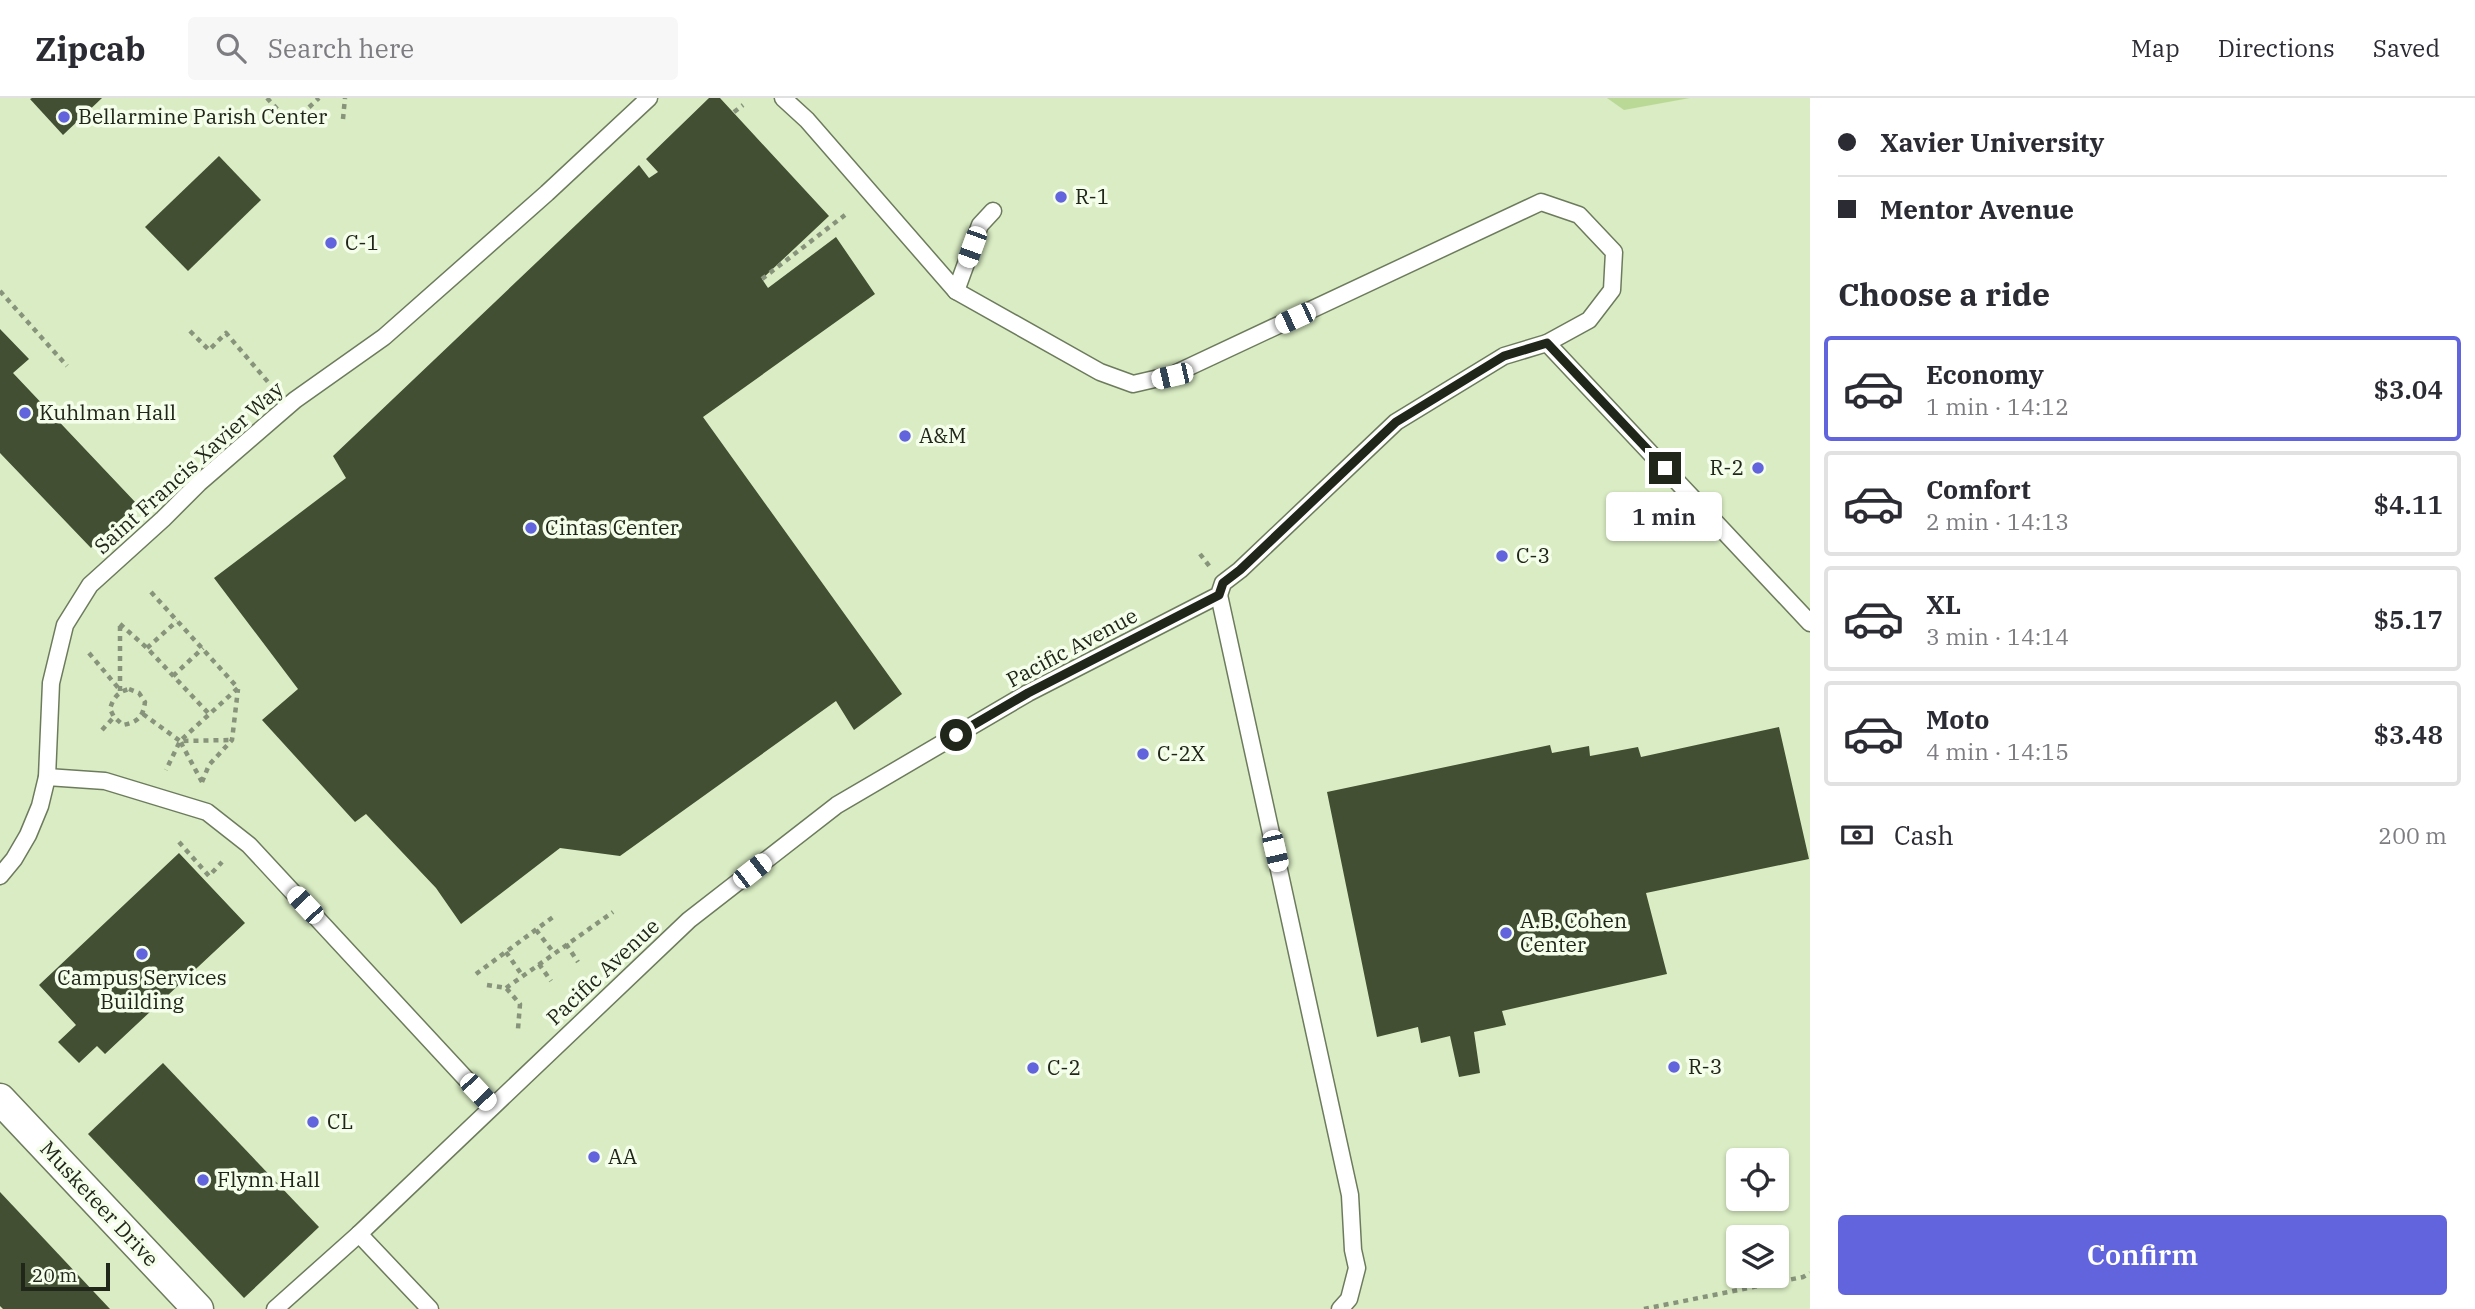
<!DOCTYPE html>
<html lang="en">
<head>
<meta charset="utf-8">
<style>
	body { margin:0; font-family:"IBM Plex Serif",serif; background:#f7f7f7; color:#2b2b33; height:100vh; display:flex; flex-direction:column; font-size:26px; white-space:nowrap }
	* { box-sizing:border-box; margin:0 }
	p { font-size:23px; color:#7c7c81 }
	.icon { flex:none; width:38px; height:38px; fill:none; stroke:currentColor; stroke-width:2; stroke-linecap:round; stroke-linejoin:round }
	.map { position:relative; flex:1; overflow:hidden }
	.sheet { display:flex; flex-direction:column; background:#fff; width:665px }
	.sheet>* { flex:none }
	.top-card { display:grid; align-content:center; height:154px; padding:0 28px; background:#fff }
	.controls { position:absolute; left:1726px; top:1050px; display:grid; gap:14px }
	.controls a { display:grid; place-items:center; width:63px; height:63px; border-radius:7px; background:#fff; box-shadow:0 2px 5px #0004; font-size:35px }
	.scale { position:absolute; left:21px; bottom:18px; width:89px; box-sizing:border-box; padding-left:7px; border:4px solid #202619; border-top:0; font-size:19px; line-height:24px; white-space:nowrap; color:#202619; -webkit-text-stroke:5px #f5feea; paint-order:stroke }
	.end { position:absolute; width:32px; height:32px; margin:-16px; border:9px solid #202619; background:#fff; box-shadow:0 0 0 4px #fff }
	.from { border-radius:50% }
	.bubble { position:absolute; height:49px; border-radius:7px; background:#fff; box-shadow:0 2px 5px #0004; font-size:23px; font-weight:600; line-height:49px; text-align:center }
	.car { position:absolute; width:21px; height:42px; margin:-21px -10px; border-radius:9px; box-shadow:0 0 5px 2px #0007; background:linear-gradient(#fff 24%,#345 0 40%,#fff 0 76%,#345 0 86%,#fff 0) }
	.top-card b { display:flex; align-items:center; gap:24px; height:66px; font-size:26px }
	.top-card b+b { border-top:2px solid #e1e1e2 }
	.top-card i { width:18px; height:18px; background:#2b2b33 }
	ul { padding:0; list-style:none }
	li { display:flex; align-items:center; gap:21px; height:105px; margin:0 14px 10px; padding:0 14px; border:4px solid #e1e1e2; border-radius:7px }
	li div { flex:1 }
	li b { display:block; font-size:26px }
	li em { font-style:normal; font-weight:600 }
	li.current { border-color:#6164dd }
	li>.icon { width:63px; height:63px; stroke-width:1.5 }
	h2 { padding:0 28px; font-size:32px; line-height:84px }
	.pay { display:flex; align-items:center; gap:18px; height:77px; padding:0 28px; font-size:26px }
	.pay p { margin-inline-start:auto }
	.action { display:flex; gap:14px; margin-top:auto; padding:14px 28px }
	.action a { flex:1; height:80px; border-radius:7px; background:#6164dd; color:#fff; font-size:28px; font-weight:600; line-height:80px; text-align:center }
	header { display:flex; align-items:center; gap:42px; box-sizing:border-box; height:98px; padding:0 35px; background:#fff; border-bottom:2px solid #e1e1e2 }
	header strong { font-size:33px }
	nav { display:flex; gap:38px; margin-inline-start:auto; font-size:24px }
	.search { width:490px; height:63px; background:#f7f7f7; display:flex; align-items:center; gap:18px; box-sizing:border-box; padding:0 24px; border-radius:7px; color:#7c7c81; font-size:26px }
	main { display:flex; flex:1; min-height:0 }
	.map>svg:first-child { display:block }
</style>
</head>
<body>
<header>
<strong>Zipcab</strong>
<div class="search"><svg class="icon" aria-label="search" viewBox="0 0 24 24"><circle cx="10" cy="10" r="6"/><path d="M15 15l6 6"/></svg>Search here</div>
<nav><a>Map</a><a>Directions</a><a>Saved</a></nav>
</header>
<main>
<div class="map">
<svg width="1810" height="1211" viewBox="0 0 1810 1211">
	<rect width="100%" height="100%" fill="#e4f3d2"/>
	<path fill="#d9ecc3" fill-rule="evenodd" d="M0,0h1810v1211h-1810zM1738,1062h38v39h-38zM1738,1139h38v39h-38z"/>
	<polygon fill="#bbd996" points="1607,0 1690,0 1624,12"/>
	<g fill="#424f33">
		<polygon points="32,0 102,0 63,37 30,1"/>
		<polygon points="709,0 720,0 829,118 762,181 768,190 836,139 875,196 703,319 902,596 854,632 836,603 620,758 560,750 461,826 436,790 366,716 355,724 262,622 298,591 214,480 346,380 333,358 639,67 649,80 658,74 646,61"/>
		<polygon points="219,58 261,102 188,173 145,129"/>
		<polygon points="0,231 29,261 13,275 137,406 91,450 0,355"/>
		<polygon points="1779,629 1809,761 1646,795 1667,876 1502,913 1506,927 1474,934 1480,975 1459,979 1450,938 1421,945 1418,929 1377,939 1327,694 1550,647 1552,655 1589,648 1590,658 1638,649 1641,659"/>
		<polygon points="179,755 245,825 105,956 97,948 79,965 58,944 76,927 39,887"/>
		<polygon points="163,965 319,1129 244,1200 88,1036"/>
		<polygon points="0,1094 110,1211 3,1211 0,1208"/>
	</g>
	<g fill="none" stroke-linecap="round" stroke-linejoin="round">
		<g stroke="#6d7b5d" stroke-width="19">
			<g id="lane">
				<polyline points="956,193 980,127 993,113"/>
				<polyline points="1547,245 1810,525"/>
				<polyline points="1219,497 1350,1097 1353,1152 1357,1170 1349,1201 1340,1211"/>
				<polyline points="47,679 105,683 207,714 249,747 492,1009"/>
				<polyline points="0,778 14,761 28,737 40,708 47,679 51,585 65,527 90,487 163,421 199,385 295,302 384,239 547,95 649,0"/>
				<polyline points="359,1136 430,1211"/>
				<polyline points="275,1211 359,1136 689,822 837,707 1028,595 1219,497 1223,485 1240,472 1396,324 1504,258 1547,245 1589,222 1612,192 1614,154 1579,117 1541,104 1172,277 1133,286 1100,274 956,193 807,22 783,0"/>
			</g>
		</g>
		<g stroke="#6d7b5d" stroke-width="33">
			<polyline id="street" points="0,1001 198,1211"/>
		</g>
		<g stroke="#88937b" stroke-width="4.5" stroke-dasharray="5 5" stroke-linecap="butt">
			<polyline points="267,0 291,26 319,0"/>
			<polyline points="734,14 743,7"/>
			<polyline points="343,21 345,0"/>
			<polyline points="762,181 845,117"/>
			<polyline points="0,193 67,268"/>
			<polyline points="190,233 209,252 226,235 274,291"/>
			<polyline points="1200,456 1210,469"/>
			<polyline points="151,494 238,590 180,643 166,672"/>
			<polyline points="120,526 147,550 210,617"/>
			<polyline points="120,528 120,593"/>
			<polyline points="147,550 177,523"/>
			<polyline points="89,555 120,592"/>
			<polyline points="173,578 203,550"/>
			<path d="M129,591l10,4 6,9c-2,15 -7,20 -22,23l-9,-8 -4,-8c3,-11 8,-17 19,-20z"/>
			<polyline points="143,616 180,643"/>
			<polyline points="102,632 114,619"/>
			<polyline points="202,684 209,667 232,642 238,591"/>
			<polyline points="202,684 180,643 232,642"/>
			<polyline points="179,744 209,778 222,764"/>
			<polyline points="536,832 554,855"/>
			<polyline points="566,846 578,864"/>
			<polyline points="506,854 522,877"/>
			<polyline points="539,866 551,883"/>
			<polyline points="476,876 553,819"/>
			<polyline points="487,887 506,890 520,906 518,931"/>
			<polyline points="506,890 613,814"/>
			<polyline points="1644,1211 1803,1179 1810,1175"/>
		</g>
		<use href="#lane" stroke="#fff" stroke-width="16"/>
		<use href="#street" stroke="#fff" stroke-width="30"/>
	</g>
	<g fill="none" stroke-linecap="round" stroke-linejoin="round">
		<polyline stroke="#202619" stroke-width="9" points="956,637 1028,595 1219,497 1223,485 1240,472 1396,324 1504,258 1547,245 1665,370"/>
	</g>
	<g fill="#6164dd" stroke="#f5feea" stroke-width="2.5">
		<circle cx="64" cy="19" r="7"/>
		<circle cx="1061" cy="99" r="7"/>
		<circle cx="331" cy="145" r="7"/>
		<circle cx="25" cy="315" r="7"/>
		<circle cx="905" cy="338" r="7"/>
		<circle cx="1758" cy="370" r="7"/>
		<circle cx="531" cy="430" r="7"/>
		<circle cx="1502" cy="458" r="7"/>
		<circle cx="1143" cy="656" r="7"/>
		<circle cx="1506" cy="835" r="7"/>
		<circle cx="142" cy="856" r="7"/>
		<circle cx="1674" cy="969" r="7"/>
		<circle cx="1033" cy="970" r="7"/>
		<circle cx="313" cy="1024" r="7"/>
		<circle cx="594" cy="1059" r="7"/>
		<circle cx="203" cy="1082" r="7"/>
	</g>
	<g text-anchor="middle" stroke-width="7" stroke-linejoin="round" paint-order="stroke">
		<g font-size="21" fill="#202619" stroke="#f5feea" text-anchor="start">
			<text x="78" y="26">Bellarmine Parish Center</text>
			<text x="1075" y="106">R-1</text>
			<text x="345" y="152">C-1</text>
			<text x="39" y="322">Kuhlman Hall</text>
			<text x="919" y="345">A&amp;M</text>
			<text x="1744" y="377" text-anchor="end">R-2</text>
			<text x="545" y="437">Cintas Center</text>
			<text x="1516" y="465">C-3</text>
			<text x="1157" y="663">C-2X</text>
			<text x="1520" y="830">A.B. Cohen<tspan x="1520" dy="24">Center</tspan></text>
			<text x="142" y="887" text-anchor="middle">Campus Services<tspan x="142" dy="24">Building</tspan></text>
			<text x="1688" y="976">R-3</text>
			<text x="1047" y="977">C-2</text>
			<text x="327" y="1031">CL</text>
			<text x="608" y="1066">AA</text>
			<text x="217" y="1089">Flynn Hall</text>
		</g>
		<g font-size="21" fill="#202619" stroke="#f5feea">
			<text transform="translate(189 370) rotate(-42)" y="7">Saint Francis Xavier Way</text>
			<text transform="translate(1072 550) rotate(-28)" y="7">Pacific Avenue</text>
			<text transform="translate(603 874) rotate(-43)" y="7">Pacific Avenue</text>
			<text transform="translate(99 1106) rotate(47)" y="7">Musketeer Drive</text>
		</g>
	</g>
</svg>
<div class="controls">
<a><svg class="icon" aria-label="locate" viewBox="0 0 24 24"><circle cx="12" cy="12" r="6"/><path d="M12 2v4M12 18v4M2 12h4M18 12h4"/></svg></a>
<a><svg class="icon" aria-label="layers" viewBox="0 0 24 24"><path d="M12 4l9 5-9 5-9-5zM3 14l9 5 9-5"/></svg></a>
</div>
<div class="scale">20 m</div>
<i class="end from" style="left:956px;top:637px"></i>
<i class="end" style="left:1665px;top:370px"></i>
<div class="bubble" style="left:1606px;top:394px;width:116px">1 min</div>
<i class="car" style="left:972px;top:149px;rotate:200deg"></i>
<i class="car" style="left:1295px;top:220px;rotate:245deg"></i>
<i class="car" style="left:1172px;top:278px;rotate:257deg"></i>
<i class="car" style="left:1275px;top:753px;rotate:167deg"></i>
<i class="car" style="left:752px;top:773px;rotate:52deg"></i>
<i class="car" style="left:305px;top:807px;rotate:317deg"></i>
<i class="car" style="left:478px;top:994px;rotate:137deg"></i>
</div>
<section class="sheet">
<div class="top-card">
<b><i class="from"></i>Xavier University</b>
<b><i></i>Mentor Avenue</b>
</div>
<h2>Choose a ride</h2>
<ul>
<li class="current"><svg class="icon" aria-label="car" viewBox="0 0 24 24"><path d="M5 17H2v-5l4-1 3-4h7l3 4 3 1v5h-3M9 17h6M6 11h13"/><circle cx="7" cy="17" r="2"/><circle cx="17" cy="17" r="2"/></svg><div><b>Economy</b><p>1 min · 14:12</p></div><em>$3.04</em></li>
<li><svg class="icon" aria-label="car" viewBox="0 0 24 24"><path d="M5 17H2v-5l4-1 3-4h7l3 4 3 1v5h-3M9 17h6M6 11h13"/><circle cx="7" cy="17" r="2"/><circle cx="17" cy="17" r="2"/></svg><div><b>Comfort</b><p>2 min · 14:13</p></div><em>$4.11</em></li>
<li><svg class="icon" aria-label="car" viewBox="0 0 24 24"><path d="M5 17H2v-5l4-1 3-4h7l3 4 3 1v5h-3M9 17h6M6 11h13"/><circle cx="7" cy="17" r="2"/><circle cx="17" cy="17" r="2"/></svg><div><b>XL</b><p>3 min · 14:14</p></div><em>$5.17</em></li>
<li><svg class="icon" aria-label="car" viewBox="0 0 24 24"><path d="M5 17H2v-5l4-1 3-4h7l3 4 3 1v5h-3M9 17h6M6 11h13"/><circle cx="7" cy="17" r="2"/><circle cx="17" cy="17" r="2"/></svg><div><b>Moto</b><p>4 min · 14:15</p></div><em>$3.48</em></li>
</ul>
<div class="pay"><svg class="icon" aria-label="cash" viewBox="0 0 24 24"><path d="M3 7h18v10H3z"/><circle cx="12" cy="12" r="2"/></svg>Cash<p>200 m</p></div>
<div class="action"><a>Confirm</a></div>
</section>
</main>
</body>
</html>
